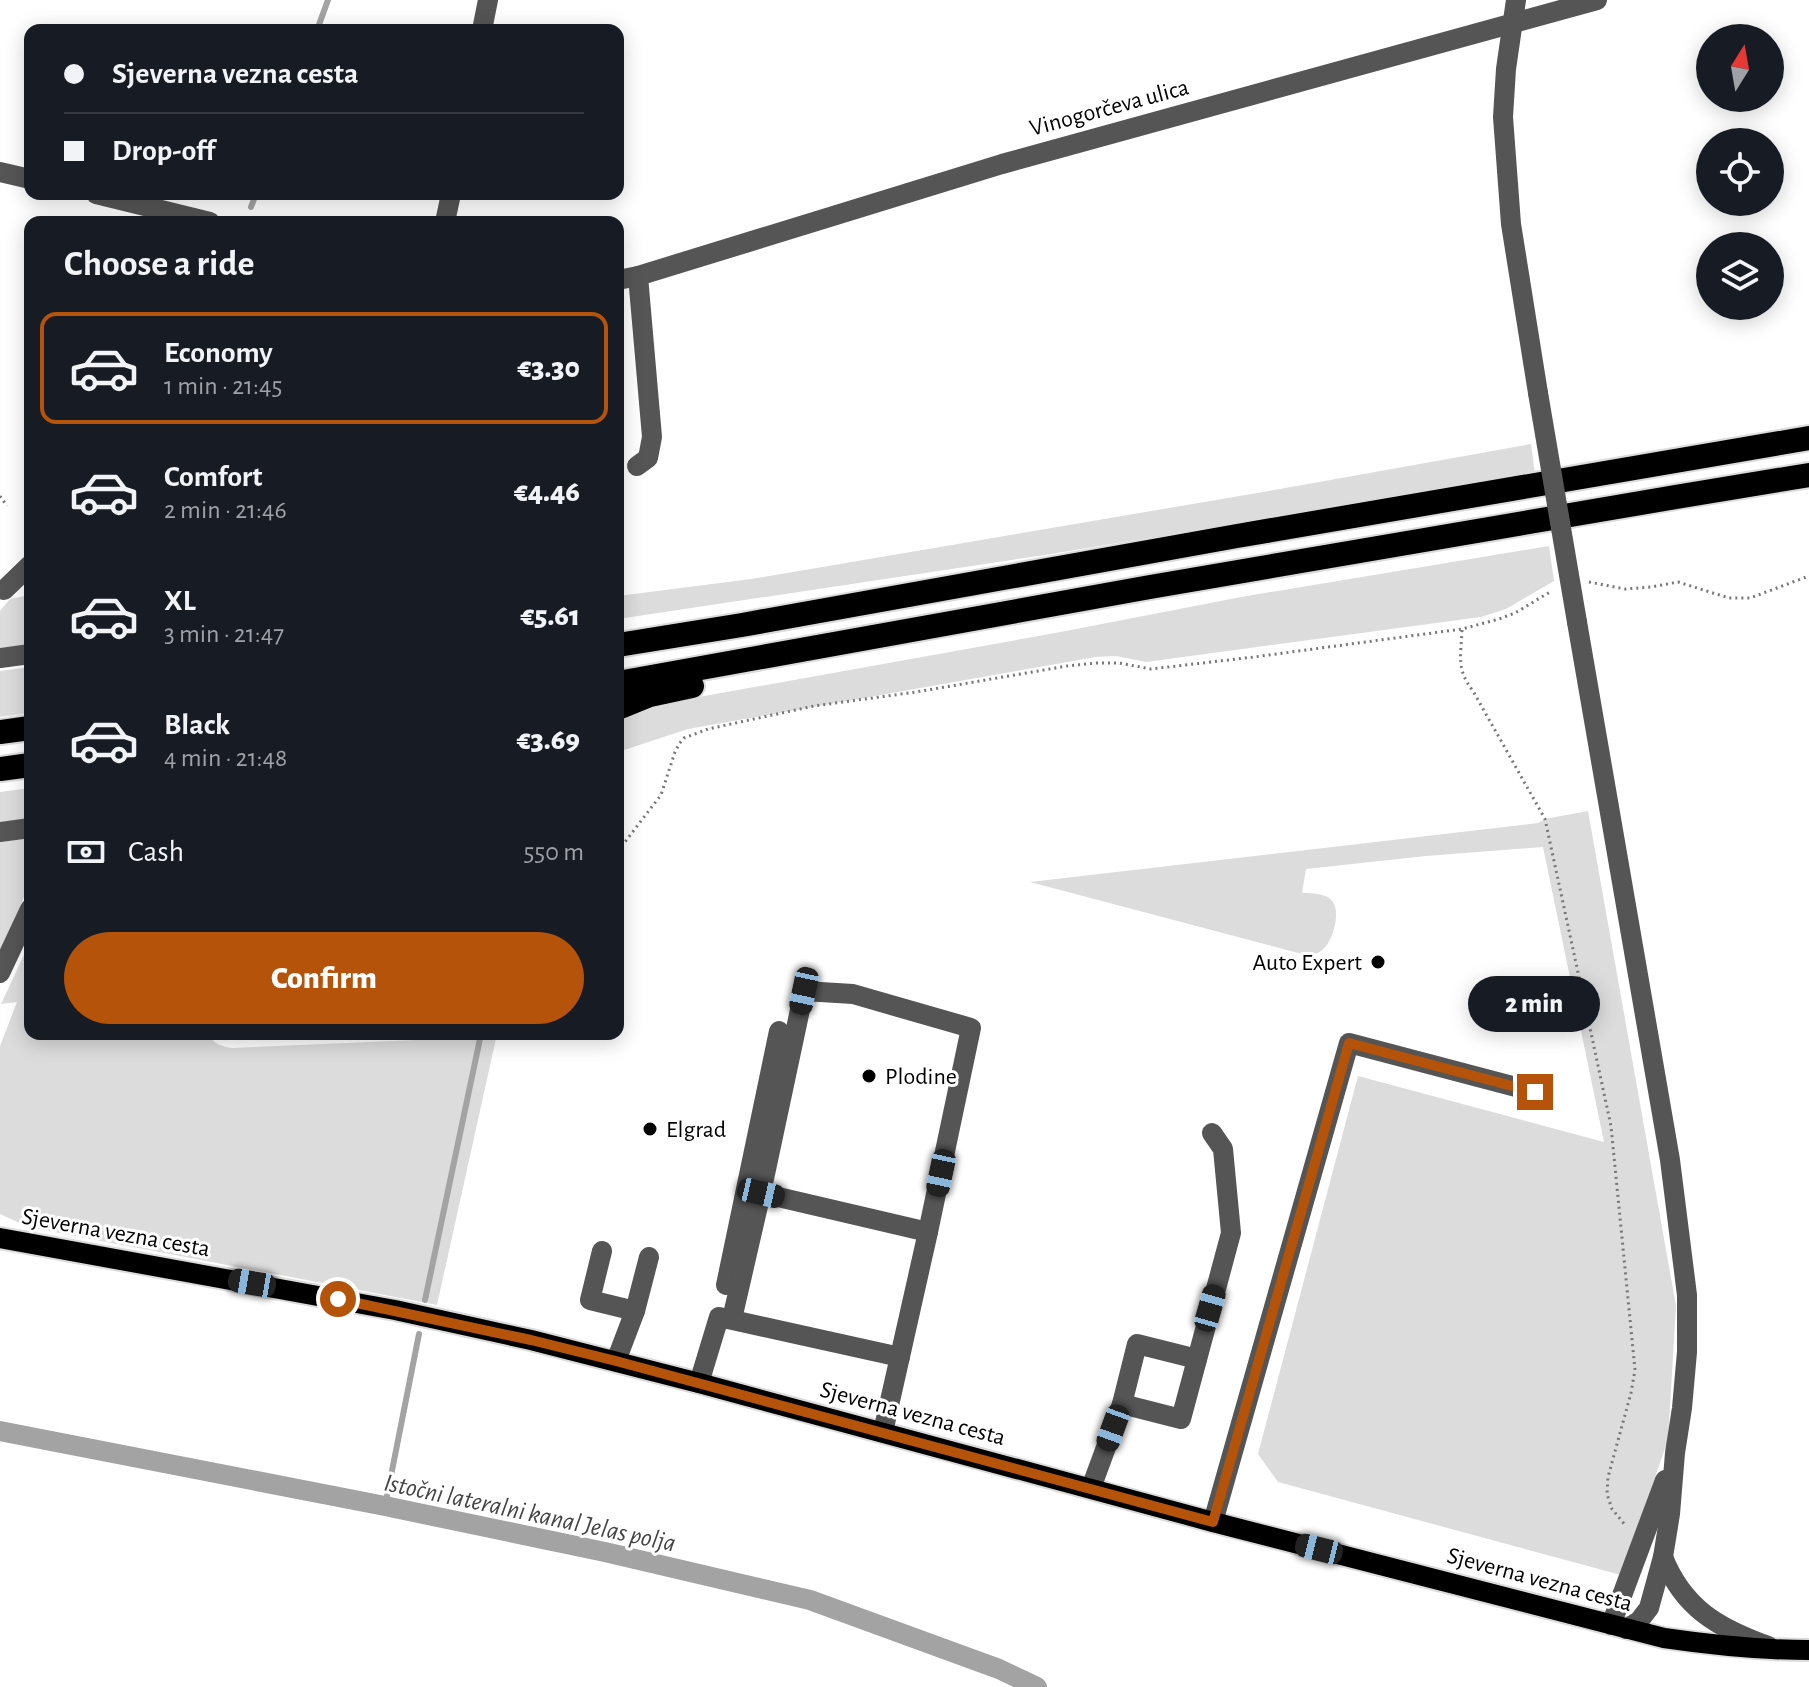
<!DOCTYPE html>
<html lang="en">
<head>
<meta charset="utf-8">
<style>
	body { margin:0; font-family:"Alegreya Sans",sans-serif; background:#242831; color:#f1f3f6; height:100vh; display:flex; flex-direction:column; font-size:30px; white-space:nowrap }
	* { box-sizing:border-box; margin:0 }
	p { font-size:26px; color:#9ea1a6 }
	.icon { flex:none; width:44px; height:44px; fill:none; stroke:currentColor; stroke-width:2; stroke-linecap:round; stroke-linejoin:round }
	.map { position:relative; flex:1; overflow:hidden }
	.side { position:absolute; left:24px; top:216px; width:600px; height:824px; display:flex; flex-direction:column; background:#171b24; border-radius:16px; box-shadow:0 4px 20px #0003 }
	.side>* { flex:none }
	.banner { position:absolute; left:24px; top:24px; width:600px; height:176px; border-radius:16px; box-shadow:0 4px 20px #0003; display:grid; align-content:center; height:176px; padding:0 40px; background:#171b24 }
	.needle { width:52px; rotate:11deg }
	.controls { position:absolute; left:1696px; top:24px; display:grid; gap:16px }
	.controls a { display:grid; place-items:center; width:88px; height:88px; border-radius:50%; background:#171b24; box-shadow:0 4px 20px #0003; font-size:40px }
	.end { position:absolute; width:36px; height:36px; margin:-18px; border:10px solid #b45309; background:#fff; box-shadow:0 0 0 4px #fff }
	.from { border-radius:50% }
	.bubble { position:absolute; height:56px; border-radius:28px; background:#171b24; box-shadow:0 4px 20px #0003; font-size:26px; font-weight:800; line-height:56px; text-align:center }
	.car { position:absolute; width:24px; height:48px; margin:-24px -12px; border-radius:10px; box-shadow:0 0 6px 2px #0007; background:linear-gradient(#222 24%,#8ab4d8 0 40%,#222 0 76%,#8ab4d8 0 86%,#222 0) }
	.banner b { display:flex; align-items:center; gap:28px; height:76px; font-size:30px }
	.banner b+b { border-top:2px solid #363941 }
	.banner i { width:20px; height:20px; background:#f1f3f6 }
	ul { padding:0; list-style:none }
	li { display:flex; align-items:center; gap:24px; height:112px; margin:0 16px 12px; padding:0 24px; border:4px solid transparent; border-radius:16px }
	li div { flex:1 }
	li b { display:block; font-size:30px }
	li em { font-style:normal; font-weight:800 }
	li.active { border-color:#b45309 }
	li>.icon { width:72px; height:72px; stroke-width:1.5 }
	h2 { padding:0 40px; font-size:36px; line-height:96px }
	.pay { display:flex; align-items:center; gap:20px; height:88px; padding:0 40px; font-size:30px }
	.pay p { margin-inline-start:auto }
	.button { display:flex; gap:16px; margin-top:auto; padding:16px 40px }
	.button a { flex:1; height:92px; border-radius:48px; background:#b45309; color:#fff; font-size:32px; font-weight:800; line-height:92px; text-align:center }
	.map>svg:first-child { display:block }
</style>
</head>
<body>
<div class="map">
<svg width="1809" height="1687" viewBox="0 0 1809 1687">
	<rect width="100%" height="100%" fill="#fff"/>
	<g fill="#dcdcdc">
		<polygon points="1531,444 1535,474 1045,555 618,619 618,596 751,579 1269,491"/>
		<polygon points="1549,546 1554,581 1506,609 1481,617 1146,662 1116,656 1096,657 688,729 618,752 618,720 671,702 1066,631 1241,597"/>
		<polygon points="30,595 30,645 0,648 0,611 10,599"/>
		<polygon points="30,667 30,713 0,717 0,671"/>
		<polygon points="30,788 30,819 0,823 0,792"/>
		<path d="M1588,811l88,495 -8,134 -47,135 -343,-93 -20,-28 100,-378 246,66 -61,-295 -117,9 -120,13 -4,24c9,0 25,0 31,9 8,12 -1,42 -12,49 -6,4 -12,4 -19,3l-272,-72 508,-59 7,-4z"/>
		<polygon points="30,838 30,883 0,953 0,842"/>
		<path d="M30,942v92h179c4,10 14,13 23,14l183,-8 23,-3 12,-3h47l-60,271 -409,-78 -28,-13v-168l17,-44 -16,2z"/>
	</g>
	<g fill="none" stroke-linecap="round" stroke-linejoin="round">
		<g stroke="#a3a3a3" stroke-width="6">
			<polyline points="317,30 328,0"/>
			<polyline points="251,207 256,194"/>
			<polyline points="425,1300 481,1034"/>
			<polyline points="385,1506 419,1334"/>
		</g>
		<polyline stroke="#a3a3a3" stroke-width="20" points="0,1431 385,1506 605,1552 810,1600 999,1669 1037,1687"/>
		<g stroke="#dbdbdb" stroke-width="24">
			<path id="major" d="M0,1238l395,72 136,30 168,43 514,139 451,116c48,7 96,12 145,12"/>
		</g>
		<g stroke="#dbdbdb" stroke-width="28">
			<g id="highway">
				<polyline points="618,645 742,625 1237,536 1809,438"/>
				<path d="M618,683c178,-31 355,-65 532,-96 219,-39 439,-76 659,-112"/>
				<polyline points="618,708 650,695 692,686"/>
				<polyline points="0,732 30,728"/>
				<polyline points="0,769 30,765"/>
			</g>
		</g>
		<g stroke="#777" stroke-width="3" stroke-dasharray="2 4" stroke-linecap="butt">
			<polyline points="0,496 7,506"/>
			<polyline points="1589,582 1625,589 1651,587 1678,582 1729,598 1750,598 1809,576"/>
			<path d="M1462,630c-1,26 -6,39 11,61l72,128 66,307 24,244 -4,23 -23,84 -1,17 5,15 14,17"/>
			<polyline points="618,851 661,795 675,752 679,744 684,738 708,729 814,706 916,692 1067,666 1096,663 1119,663 1151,669 1254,657 1462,629 1499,619 1515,613 1550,592"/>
		</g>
		<g stroke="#555" stroke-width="20">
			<polyline points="1516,0 1506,69 1503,117 1511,224 1538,393"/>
			<polyline points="482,30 488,0"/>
			<polyline points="0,172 30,179"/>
			<polyline points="96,194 210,222"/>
			<polyline points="445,222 451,194"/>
			<polyline points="618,280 638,276 1002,164 1597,0"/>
			<polyline points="637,466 648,458 652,437 638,276"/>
			<polyline points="4,590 30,565"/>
			<polyline points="1577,622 1670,1160 1687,1295 1687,1352 1682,1408 1675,1453 1670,1514 1663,1557 1649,1608 1639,1621 1626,1629"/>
			<polyline points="0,658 30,654"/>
			<polyline points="0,832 30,828"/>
			<polyline points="0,973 30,909"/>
			<polyline points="761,1193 804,991 853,994 971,1028 928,1232"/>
			<polyline points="602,1251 590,1300 635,1311"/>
			<polyline points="726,1285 779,1031"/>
			<polyline points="732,1319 761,1193 928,1232 883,1432"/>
			<polyline points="616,1361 635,1311 649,1257"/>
			<polyline points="699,1383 719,1317 900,1357"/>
			<polyline points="1122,1404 1181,1419 1231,1233 1223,1149 1212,1133"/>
			<polyline points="1091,1488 1122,1404 1137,1344 1197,1359"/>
			<polyline points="1213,1522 1349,1043 1535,1092"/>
			<path d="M1663,1557c20,51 55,71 105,89"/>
			<polyline points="1611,1625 1665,1480"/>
		</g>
		<use href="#major" stroke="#000" stroke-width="20"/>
		<use href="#highway" stroke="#000" stroke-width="24"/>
		<polyline stroke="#555" stroke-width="20" points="1538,393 1577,622"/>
	</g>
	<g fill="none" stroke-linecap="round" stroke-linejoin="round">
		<polyline stroke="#b45309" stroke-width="10" points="338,1299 531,1340 616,1361 1213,1522 1349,1043 1535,1092"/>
	</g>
	<g fill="#000" stroke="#fff" stroke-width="3">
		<circle cx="1378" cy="962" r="8"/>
		<circle cx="869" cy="1076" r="8"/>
		<circle cx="650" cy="1129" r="8"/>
	</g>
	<g text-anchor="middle" stroke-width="6" stroke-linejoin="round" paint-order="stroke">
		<g font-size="24" fill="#000" stroke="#fff">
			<text transform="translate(1109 107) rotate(-15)" y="8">Vinogorčeva ulica</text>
			<text transform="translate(116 1232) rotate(10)" y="8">Sjeverna vezna cesta</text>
			<text transform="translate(913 1413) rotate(15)" y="8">Sjeverna vezna cesta</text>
			<text transform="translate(1540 1579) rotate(15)" y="8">Sjeverna vezna cesta</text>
		</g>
		<g font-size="24" fill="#000" stroke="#fff" text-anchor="start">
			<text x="1362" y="970" text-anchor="end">Auto Expert</text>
			<text x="885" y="1084">Plodine</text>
			<text x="666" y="1137">Elgrad</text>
		</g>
		<g font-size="26" font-style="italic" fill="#444" stroke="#fff">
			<text transform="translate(530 1512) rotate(12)" y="9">Istočni lateralni kanal Jelas polja</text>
		</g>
	</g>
</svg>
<div class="controls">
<a><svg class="needle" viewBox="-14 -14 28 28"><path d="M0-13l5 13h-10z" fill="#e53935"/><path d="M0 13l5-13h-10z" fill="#9ea1a6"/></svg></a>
<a><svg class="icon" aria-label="locate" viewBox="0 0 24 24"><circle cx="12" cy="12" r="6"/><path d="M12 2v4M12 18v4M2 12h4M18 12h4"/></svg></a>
<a><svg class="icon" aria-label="layers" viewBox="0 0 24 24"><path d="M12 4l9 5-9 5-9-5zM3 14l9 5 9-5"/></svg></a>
</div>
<i class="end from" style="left:338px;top:1299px"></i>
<i class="end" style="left:1535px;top:1092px"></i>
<div class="bubble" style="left:1468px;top:976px;width:132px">2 min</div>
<i class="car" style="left:804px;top:991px;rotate:192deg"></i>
<i class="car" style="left:941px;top:1173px;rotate:192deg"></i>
<i class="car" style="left:761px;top:1193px;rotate:103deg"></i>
<i class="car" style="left:252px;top:1283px;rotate:280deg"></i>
<i class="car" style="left:1210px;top:1308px;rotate:16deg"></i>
<i class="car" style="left:1113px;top:1428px;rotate:200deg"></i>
<i class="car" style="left:1319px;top:1549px;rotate:284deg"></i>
<div class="banner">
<b><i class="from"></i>Sjeverna vezna cesta</b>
<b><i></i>Drop-off</b>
</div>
<section class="side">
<h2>Choose a ride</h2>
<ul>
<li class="active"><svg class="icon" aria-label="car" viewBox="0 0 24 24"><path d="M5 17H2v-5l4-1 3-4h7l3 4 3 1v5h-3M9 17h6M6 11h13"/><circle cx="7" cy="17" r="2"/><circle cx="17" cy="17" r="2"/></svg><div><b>Economy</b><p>1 min · 21:45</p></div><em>€3.30</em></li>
<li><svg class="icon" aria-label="car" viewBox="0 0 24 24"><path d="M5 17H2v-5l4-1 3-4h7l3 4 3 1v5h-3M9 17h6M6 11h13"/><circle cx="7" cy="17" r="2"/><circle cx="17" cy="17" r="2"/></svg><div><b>Comfort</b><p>2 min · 21:46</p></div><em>€4.46</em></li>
<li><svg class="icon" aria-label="car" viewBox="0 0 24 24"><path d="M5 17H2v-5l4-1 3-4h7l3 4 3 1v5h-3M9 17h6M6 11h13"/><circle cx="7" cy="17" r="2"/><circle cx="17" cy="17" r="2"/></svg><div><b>XL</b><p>3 min · 21:47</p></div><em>€5.61</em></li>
<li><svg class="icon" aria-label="car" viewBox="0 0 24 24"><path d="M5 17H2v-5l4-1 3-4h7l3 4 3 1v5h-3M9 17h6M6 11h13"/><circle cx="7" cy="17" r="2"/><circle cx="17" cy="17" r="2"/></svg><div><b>Black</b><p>4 min · 21:48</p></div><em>€3.69</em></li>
</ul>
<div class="pay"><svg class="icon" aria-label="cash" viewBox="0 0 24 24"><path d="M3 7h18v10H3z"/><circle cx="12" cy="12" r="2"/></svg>Cash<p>550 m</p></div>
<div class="button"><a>Confirm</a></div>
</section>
</div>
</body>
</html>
